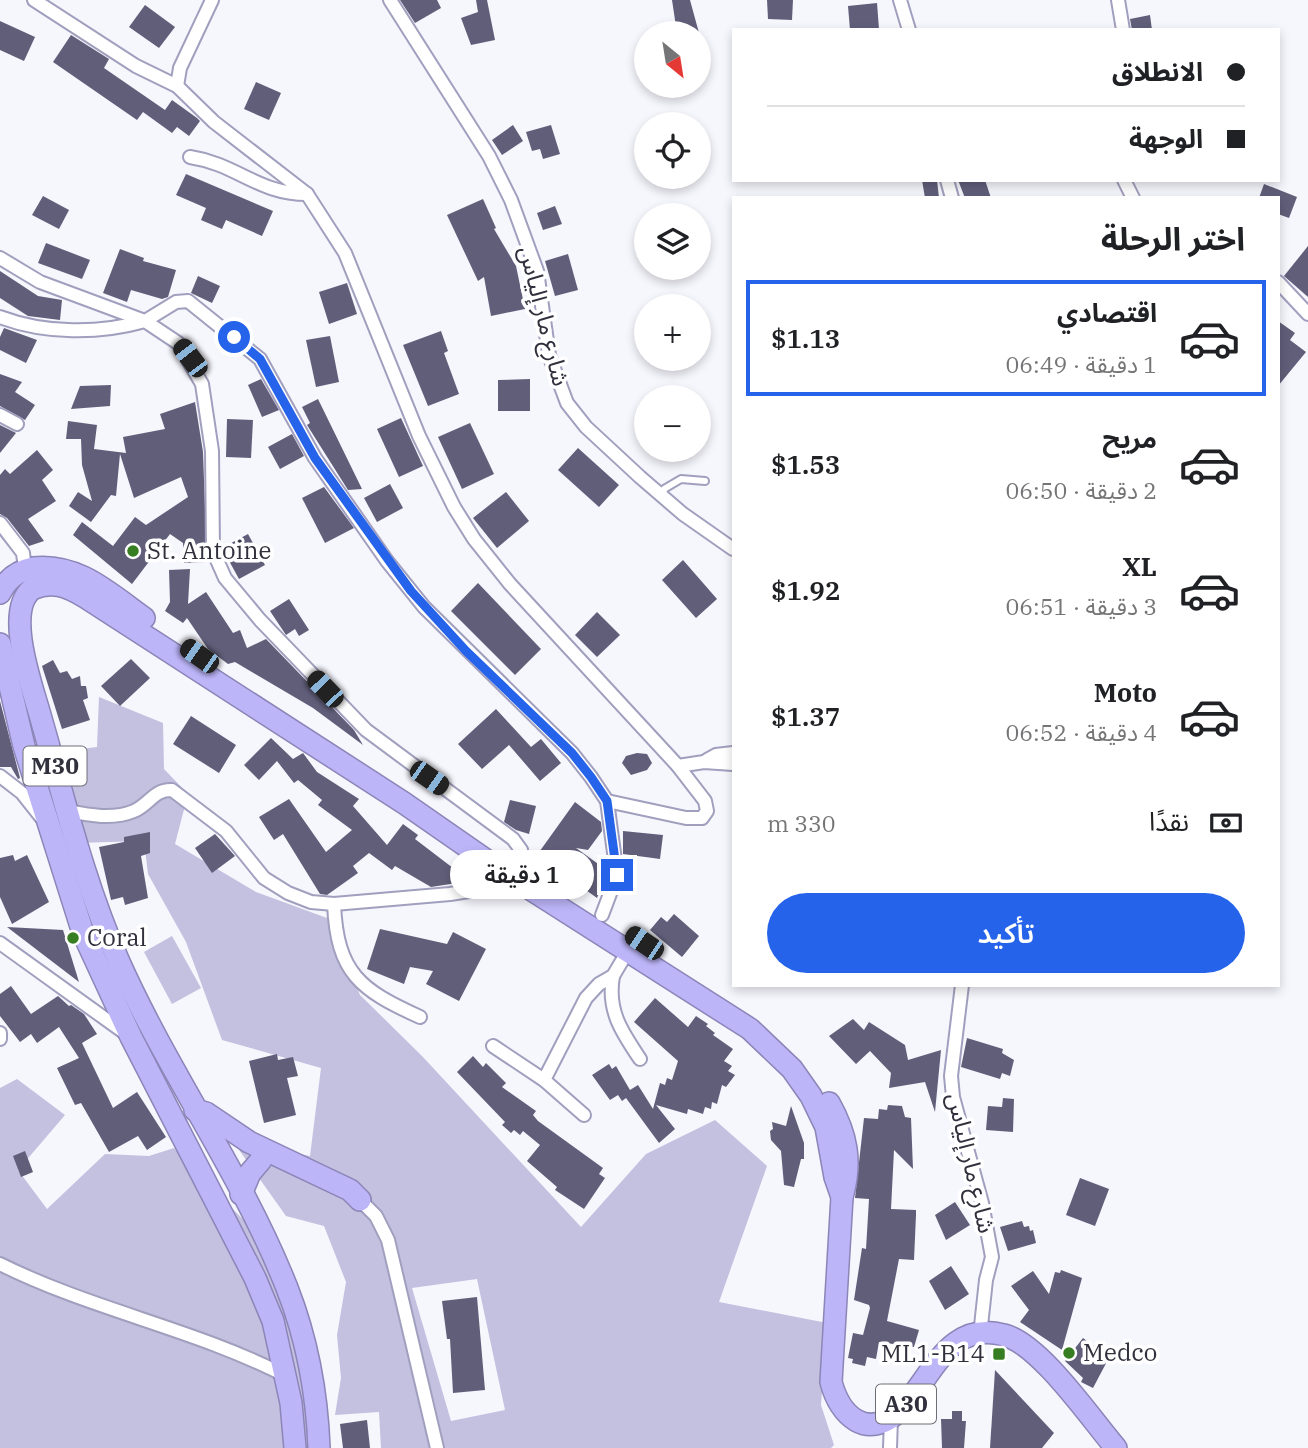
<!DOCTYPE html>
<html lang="ar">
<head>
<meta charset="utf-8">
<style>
	body { margin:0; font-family:"IBM Plex Serif","Noto Sans Arabic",serif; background:#f2f2f2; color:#202124; direction:rtl; height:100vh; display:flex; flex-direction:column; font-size:26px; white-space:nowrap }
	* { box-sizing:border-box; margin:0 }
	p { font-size:23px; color:#757577 }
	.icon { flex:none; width:38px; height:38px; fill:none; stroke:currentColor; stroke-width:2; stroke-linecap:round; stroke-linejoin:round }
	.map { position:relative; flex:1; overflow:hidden; direction:ltr }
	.sheet { position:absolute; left:732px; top:196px; width:548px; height:791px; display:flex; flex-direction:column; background:#fff; border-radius:0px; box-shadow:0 4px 10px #0003; direction:rtl }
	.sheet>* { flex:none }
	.hud { position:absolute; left:732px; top:28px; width:548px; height:154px; border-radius:0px; box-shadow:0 4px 10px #0003; direction:rtl; display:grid; align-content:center; height:154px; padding:0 35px; background:#fff }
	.needle { width:46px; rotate:150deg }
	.fabs { position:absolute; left:634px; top:21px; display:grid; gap:14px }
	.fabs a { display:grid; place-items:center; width:77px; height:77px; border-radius:50%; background:#fff; box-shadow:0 4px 10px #0003; font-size:35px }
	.end { position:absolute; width:32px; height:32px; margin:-16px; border:9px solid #2563eb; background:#fff; box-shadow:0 0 0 4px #fff }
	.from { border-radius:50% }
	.bubble { position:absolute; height:49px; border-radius:24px; background:#fff; box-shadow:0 4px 10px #0003; font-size:23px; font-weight:600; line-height:49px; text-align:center; direction:rtl }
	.car { position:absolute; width:21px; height:42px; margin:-21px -10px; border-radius:9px; box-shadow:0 0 5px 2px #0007; background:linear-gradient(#222 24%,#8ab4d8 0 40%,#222 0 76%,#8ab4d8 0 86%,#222 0) }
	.hud b { display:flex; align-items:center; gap:24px; height:66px; font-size:26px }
	.hud b+b { border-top:2px solid #e0e0e0 }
	.hud i { width:18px; height:18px; background:#202124 }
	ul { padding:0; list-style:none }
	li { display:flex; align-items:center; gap:21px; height:116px; margin:0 14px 10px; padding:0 21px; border:4px solid transparent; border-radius:0px }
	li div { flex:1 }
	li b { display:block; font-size:26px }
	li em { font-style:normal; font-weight:600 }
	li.selected { border-color:#2563eb }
	li>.icon { width:63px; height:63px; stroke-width:1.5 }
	h2 { padding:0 35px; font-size:32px; line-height:84px }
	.pay { display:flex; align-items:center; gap:18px; height:77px; padding:0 35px; font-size:26px }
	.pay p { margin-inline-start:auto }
	.primary-button { display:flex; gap:14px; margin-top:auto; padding:14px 35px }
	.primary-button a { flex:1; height:80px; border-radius:42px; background:#2563eb; color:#fff; font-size:28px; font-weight:600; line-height:80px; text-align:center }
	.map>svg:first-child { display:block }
</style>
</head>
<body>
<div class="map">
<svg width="1308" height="1448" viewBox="0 0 1308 1448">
	<rect width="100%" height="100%" fill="#f6f6fd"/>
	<g fill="#c3c0e0" fill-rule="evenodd">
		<path d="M99,697l64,26 1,46 24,25 -13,50 81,48 71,26 33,77 62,61 159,171 65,-73 69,-34 52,46 -48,136 108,21 -6,82 13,40 -3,3h-450l-2,-36 -44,3 6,-37 -4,-43 9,-53 -22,-56 -38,-10 -54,-76 78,16 11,-88 -99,-28 -36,-98 -38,-68 -4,-33 -68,2 -29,-90 50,-6zM477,1279l28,131 -54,11 -39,-133z"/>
		<polygon points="172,936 201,988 172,1004 144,952"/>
		<polygon points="17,1079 65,1115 18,1170 47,1209 105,1154 149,1156 174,1148 256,1233 291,1319 312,1448 0,1448 0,1088"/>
	</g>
	<g fill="#615e7a">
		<polygon points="400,0 437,0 441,8 415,23"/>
		<polygon points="476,0 487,0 495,40 471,45 461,18 478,12"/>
		<polygon points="672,0 690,0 699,33 677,33"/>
		<polygon points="767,0 793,0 792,20 768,19"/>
		<polygon points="877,3 879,29 850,30 848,6"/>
		<polygon points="145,5 175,27 159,48 129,27"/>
		<polygon points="1150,15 1152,30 1132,30 1130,19"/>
		<polygon points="0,21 35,37 24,61 0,50"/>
		<polygon points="71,35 109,59 104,68 165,110 172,100 197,118 200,121 189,136 177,127 172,133 143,112 137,120 53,62"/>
		<polygon points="256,82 281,93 269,120 244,109"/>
		<polygon points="513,125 523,141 502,155 492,140"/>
		<polygon points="551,125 560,154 543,159 540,149 532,151 526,132"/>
		<polygon points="186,174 273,211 262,236 226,220 222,229 201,220 206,208 176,195"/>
		<polygon points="922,180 937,180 939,198 925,198"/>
		<polygon points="958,180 985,180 991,198 965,198"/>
		<polygon points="1264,184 1297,197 1289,218 1278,214 1278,198 1259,198"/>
		<polygon points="43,196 69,210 59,229 32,215"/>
		<polygon points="483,199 496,228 494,229 516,266 525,309 491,316 484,277 478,281 447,215"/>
		<polygon points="555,206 562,224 543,230 537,213"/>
		<polygon points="46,243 90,260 82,279 38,263"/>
		<polygon points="1308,246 1308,297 1284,276"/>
		<polygon points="120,249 144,258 143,261 176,270 168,297 162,299 131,290 127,302 103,293"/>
		<polygon points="568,254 578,290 555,296 545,261"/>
		<polygon points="0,271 38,296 62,300 60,320 28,316 0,298"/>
		<polygon points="198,276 220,286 212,303 191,293"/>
		<polygon points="347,283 357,314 329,324 319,292"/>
		<polygon points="1278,321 1295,333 1290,340 1306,352 1278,386"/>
		<polygon points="4,328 37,340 26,363 0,350 0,337"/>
		<polygon points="441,331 448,351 444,353 459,394 428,406 403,345"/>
		<polygon points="330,336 339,382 316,387 306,340"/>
		<polygon points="0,374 22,382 15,392 35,405 25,420 0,406"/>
		<polygon points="261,379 279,410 262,417 248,385"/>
		<polygon points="530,379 530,411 498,411 498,380"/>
		<polygon points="111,385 110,406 71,409 80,386"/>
		<polygon points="318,399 362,489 348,490 307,425 310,423 302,407"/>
		<polygon points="195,402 203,452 207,562 184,563 183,543 170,534 132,584 73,535 82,522 113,546 135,517 146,525 188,497 181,477 134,498 120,454 116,496 111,495 91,522 69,506 78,492 92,501 82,465 81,439 66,439 68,421 97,425 94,449 126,453 123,437 165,429 160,414"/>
		<polygon points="401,418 423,466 399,477 377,429"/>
		<polygon points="227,419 253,420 251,458 226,457"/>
		<polygon points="470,423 494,474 462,489 438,437"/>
		<polygon points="0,425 16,433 0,453"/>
		<polygon points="292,434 304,456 280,469 268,447"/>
		<polygon points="578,448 619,485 599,507 558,470"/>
		<polygon points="37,450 53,470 42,480 56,501 28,519 44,541 29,546 7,518 0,514 0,475 5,469 10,474"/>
		<polygon points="390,484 403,508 377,522 364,498"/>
		<polygon points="324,487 354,528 325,543 302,498"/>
		<polygon points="506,492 529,521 497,548 473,518"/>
		<polygon points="248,534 265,565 239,579 222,548"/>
		<polygon points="683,560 717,599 696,618 662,580"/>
		<polygon points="190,569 188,604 206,592 233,633 240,630 247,648 266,639 354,730 363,745 313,708 235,662 228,664 208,649 187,618 183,623 165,611 170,602 169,570"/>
		<polygon points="478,583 541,649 515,675 451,611"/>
		<polygon points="289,599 309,630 299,636 295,629 286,635 270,611"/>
		<polygon points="597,612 620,635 597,657 575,635"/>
		<polygon points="131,659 150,678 120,706 101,686"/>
		<polygon points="53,660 60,673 67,671 72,679 80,676 81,686 86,686 88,698 83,700 90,720 62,729 42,666"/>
		<polygon points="0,701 20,778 18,779 11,767 0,767"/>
		<polygon points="496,709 531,747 541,739 561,763 540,781 509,745 482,769 458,744"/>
		<polygon points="191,716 236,745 219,773 173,744"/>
		<polygon points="271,738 293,759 303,753 317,772 359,799 353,806 387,845 403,824 418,835 415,839 470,881 431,887 395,866 392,870 369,853 353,866 358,873 327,895 320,894 283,834 274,840 259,817 289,799 326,852 352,830 318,805 322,800 298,780 294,783 277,761 259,780 244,765"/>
		<polygon points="637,753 647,754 652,763 647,770 631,775 622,763 626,756"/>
		<polygon points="510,800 536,806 529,834 516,830 504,822"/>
		<polygon points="575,802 601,822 602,831 588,850 576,848 608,871 597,898 537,855"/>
		<polygon points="623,831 663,835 660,859 623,854"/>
		<polygon points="150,832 150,853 141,856 148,898 125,905 123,897 111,900 99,847 124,842 124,837"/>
		<polygon points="215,834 235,856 212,873 195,848"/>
		<polygon points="13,855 15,861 27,855 49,902 12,924 0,897 0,858"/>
		<polygon points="674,914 699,936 682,957 650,930 661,917 667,922"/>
		<polygon points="7,927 63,930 79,982 24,940"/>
		<polygon points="380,929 447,944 453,932 486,949 459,1001 426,984 433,971 410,967 404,984 367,969"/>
		<polygon points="11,986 31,1014 58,996 69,1006 71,1005 84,1014 97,1034 82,1043 113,1108 137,1092 166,1137 147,1150 138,1136 109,1152 81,1103 75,1105 57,1068 79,1058 59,1027 37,1043 31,1034 20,1042 0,1016 0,994"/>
		<polygon points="655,998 688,1027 696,1016 708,1024 706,1026 715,1033 713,1035 733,1049 724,1061 732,1066 728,1071 735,1075 726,1087 722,1085 717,1104 712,1102 711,1109 705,1107 703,1114 688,1109 687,1114 656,1105 675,1129 659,1143 626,1098 622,1101 618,1095 610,1100 592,1075 609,1064 612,1069 616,1066 630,1090 638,1085 653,1109 660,1083 665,1085 667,1078 672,1080 678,1061 634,1022"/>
		<polygon points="853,1019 864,1030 869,1022 905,1045 908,1060 941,1050 935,1112 925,1082 889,1088 891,1073 870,1051 856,1064 829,1036"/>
		<polygon points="967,1038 1003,1049 1002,1053 1014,1060 1010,1076 1002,1073 1000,1079 961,1067"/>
		<polygon points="277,1054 278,1060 293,1057 298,1076 287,1078 296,1115 264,1123 249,1061"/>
		<polygon points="473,1056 483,1067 486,1063 506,1083 502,1087 536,1111 533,1115 538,1121 603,1168 599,1174 605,1178 584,1209 555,1190 557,1187 527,1161 540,1145 523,1131 520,1135 514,1130 511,1133 502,1125 505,1122 457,1072"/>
		<polygon points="1003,1098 1014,1099 1013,1132 986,1130 988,1106 1002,1107"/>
		<polygon points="888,1105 902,1106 905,1117 911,1118 913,1169 894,1150 891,1209 916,1210 916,1215 914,1260 899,1259 887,1321 919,1330 914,1347 879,1342 876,1359 867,1357 865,1366 852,1363 853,1359 848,1358 853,1333 863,1335 870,1308 869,1305 854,1300 862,1248 866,1249 869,1199 855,1198 864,1118 878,1119 879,1109 887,1110"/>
		<polygon points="791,1106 804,1143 804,1159 801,1159 794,1187 784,1185 781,1151 771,1140 770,1131 773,1129 772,1122 786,1126"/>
		<polygon points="25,1151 33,1172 21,1177 13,1156"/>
		<polygon points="1080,1178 1109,1189 1095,1226 1066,1215"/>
		<polygon points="955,1202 970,1225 946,1240 935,1215"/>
		<polygon points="1022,1221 1024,1227 1029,1226 1030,1231 1033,1230 1036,1243 1008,1251 1000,1227"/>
		<polygon points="951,1266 969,1294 945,1310 929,1281"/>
		<polygon points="1061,1270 1082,1278 1062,1350 1020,1322 1029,1310 1011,1286 1033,1271 1049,1294 1055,1272 1060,1273"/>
		<polygon points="477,1297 485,1390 453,1393 450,1339 447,1339 442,1301"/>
		<polygon points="1083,1338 1095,1347 1096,1344 1112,1352 1093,1388 1081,1382 1083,1378 1065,1361"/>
		<polygon points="995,1370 1054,1433 1042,1448 990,1448"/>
		<polygon points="952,1411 962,1411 962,1421 966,1421 964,1448 942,1448 941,1419 952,1419"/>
		<polygon points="367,1420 370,1448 343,1448 340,1424"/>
	</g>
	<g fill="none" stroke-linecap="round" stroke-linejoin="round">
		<g stroke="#a19fbe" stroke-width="10">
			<polyline id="lane" points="663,496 664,489 681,479 705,481"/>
		</g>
		<g stroke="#a19fbe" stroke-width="16">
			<g id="street">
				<polyline points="34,0 136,66 177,86 214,122 307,194 345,253 419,436 454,507 474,539 510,584 678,766 705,801 707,811 702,818 686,818 607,801"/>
				<polyline points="390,0 489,156 511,200 537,271 549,355 567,403 586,427 640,477 683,514 733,549"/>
				<polyline points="900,0 909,30"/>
				<polyline points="1118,0 1123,30"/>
				<polyline points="177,86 180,68 212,0"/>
				<path d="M190,157c47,7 68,37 117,37"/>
				<polyline points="947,180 952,198"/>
				<polyline points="1124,180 1133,198"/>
				<polyline points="0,258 40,282 145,321 176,302 188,301 260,359 315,458 387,561 424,607 572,753 591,777 607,801 617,875 602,915"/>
				<polyline points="1278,282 1308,314"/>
				<path d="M0,317c45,17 99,17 145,4l33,22 24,41 10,67 1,100 12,27 35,42 106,110 147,109 8,11 -8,14"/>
				<polyline points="0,415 17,424"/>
				<polyline points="0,523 23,553 25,569"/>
				<polyline points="707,760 716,755 733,753"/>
				<polyline points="678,766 704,762 733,764"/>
				<polyline points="0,776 22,793 41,817"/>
				<path d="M67,811c21,4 46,9 67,0 15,-6 20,-22 38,-21l54,41 38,47 24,15 23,9 23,2 116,-10 19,-3 27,-13 3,-9"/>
				<path d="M334,904c3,69 26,86 86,113"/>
				<polyline points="0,943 125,1033"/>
				<path d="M613,976c-6,34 8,55 27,83"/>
				<polyline points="962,985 951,1076 953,1097 982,1203 992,1257 986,1280 980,1335"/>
				<polyline points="0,1033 0,1039"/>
				<polyline points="493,1046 544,1080 584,1115"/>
				<polyline points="544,1080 586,998 599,984 613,976 629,949"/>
				<polyline points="360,1200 376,1216 388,1240 437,1448"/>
				<path d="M0,1264c92,46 195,65 286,112"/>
				<polyline points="890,1448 891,1418"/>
			</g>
		</g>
		<g stroke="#8b86b7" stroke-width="24">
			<g id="highway">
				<path d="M0,593c7,-14 17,-22 33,-25 45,-5 76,25 111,50"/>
				<polyline points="0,644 24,746 83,933 131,1037 255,1278 273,1321 291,1403 295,1448"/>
				<path d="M829,1103c18,32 23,59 13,94l-11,185c9,34 36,59 68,29 32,-30 48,-92 105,-76 36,9 87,84 112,113"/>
				<polyline points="195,1110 206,1113 249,1142 350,1190 360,1200"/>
				<polyline points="241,1194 250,1173 261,1160"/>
				<path d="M319,1448c-2,-55 -12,-109 -32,-160 -45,-114 -118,-214 -168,-326 -35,-79 -55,-164 -79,-247 -8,-29 -36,-104 -8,-126 20,-9 35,-3 53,8l319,206 95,66 251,160 42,40 19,27 15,31 9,50 7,20"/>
			</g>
		</g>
		<use href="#lane" stroke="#fff" stroke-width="6"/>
		<use href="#street" stroke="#fff" stroke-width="12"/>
		<use href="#highway" stroke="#bcb5f8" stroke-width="21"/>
	</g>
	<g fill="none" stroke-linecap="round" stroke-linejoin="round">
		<polyline stroke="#2563eb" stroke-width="9" points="234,337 260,359 315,458 411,591 466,651 572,753 591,777 607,801 617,875"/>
	</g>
	<g fill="#377d21" stroke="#fff" stroke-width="2.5">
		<circle cx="133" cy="551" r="7"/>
		<circle cx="73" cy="938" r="7"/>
		<circle cx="1069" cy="1353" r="7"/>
		<rect x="992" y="1347" width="14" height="14" rx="3.5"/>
	</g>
	<g text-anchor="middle" stroke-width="7" stroke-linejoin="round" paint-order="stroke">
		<g fill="#fff" stroke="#6f6e77" stroke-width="2">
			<rect x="23.5" y="746.5" width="63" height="39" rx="5"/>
			<rect x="876" y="1384.5" width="60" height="39" rx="5"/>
		</g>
		<g font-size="23" font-weight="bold" fill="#31303d">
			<text x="55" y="774">M30</text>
			<text x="906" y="1412">A30</text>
		</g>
		<g font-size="24" fill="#31303d" stroke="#fff">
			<text transform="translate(544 316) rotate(76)" y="8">شارع مار إلياس</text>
			<text transform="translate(971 1163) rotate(77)" y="8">شارع مار إلياس</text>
		</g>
		<g font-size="24" fill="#31303d" stroke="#fff" text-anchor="start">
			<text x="147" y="559">St. Antoine</text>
			<text x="87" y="946">Coral</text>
			<text x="1083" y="1361">Medco</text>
			<text x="985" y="1362" text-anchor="end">ML1-B14</text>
		</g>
	</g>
</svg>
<div class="fabs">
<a><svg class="needle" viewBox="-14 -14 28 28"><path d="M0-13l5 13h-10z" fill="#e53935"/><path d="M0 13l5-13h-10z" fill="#757577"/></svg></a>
<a><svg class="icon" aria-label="locate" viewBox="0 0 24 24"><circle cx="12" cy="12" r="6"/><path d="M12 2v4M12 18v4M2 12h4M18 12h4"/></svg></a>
<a><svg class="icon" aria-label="layers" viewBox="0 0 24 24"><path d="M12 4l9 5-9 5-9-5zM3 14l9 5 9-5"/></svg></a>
<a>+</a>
<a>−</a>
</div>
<i class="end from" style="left:234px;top:337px"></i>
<i class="end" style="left:617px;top:875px"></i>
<div class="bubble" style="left:450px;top:850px;width:144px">1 دقيقة</div>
<i class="car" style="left:190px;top:358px;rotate:323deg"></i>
<i class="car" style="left:199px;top:656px;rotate:305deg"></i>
<i class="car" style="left:325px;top:689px;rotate:316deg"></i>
<i class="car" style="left:429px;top:778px;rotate:125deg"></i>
<i class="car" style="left:644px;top:943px;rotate:304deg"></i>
<div class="hud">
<b><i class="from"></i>الانطلاق</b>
<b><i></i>الوجهة</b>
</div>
<section class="sheet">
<h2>اختر الرحلة</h2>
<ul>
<li class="selected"><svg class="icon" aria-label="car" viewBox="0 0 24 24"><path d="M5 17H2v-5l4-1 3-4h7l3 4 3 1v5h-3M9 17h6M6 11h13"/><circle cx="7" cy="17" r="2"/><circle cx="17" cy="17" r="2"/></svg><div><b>اقتصادي</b><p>1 دقيقة · 06:49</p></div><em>$1.13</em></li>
<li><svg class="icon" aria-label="car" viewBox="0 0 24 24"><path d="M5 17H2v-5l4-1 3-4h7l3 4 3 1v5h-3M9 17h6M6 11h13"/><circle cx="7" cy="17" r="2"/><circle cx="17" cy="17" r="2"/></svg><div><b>مريح</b><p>2 دقيقة · 06:50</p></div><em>$1.53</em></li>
<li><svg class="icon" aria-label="car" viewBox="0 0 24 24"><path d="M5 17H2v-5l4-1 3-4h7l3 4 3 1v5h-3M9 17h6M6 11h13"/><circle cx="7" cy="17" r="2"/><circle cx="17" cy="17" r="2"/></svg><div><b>XL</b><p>3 دقيقة · 06:51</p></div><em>$1.92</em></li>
<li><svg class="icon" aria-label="car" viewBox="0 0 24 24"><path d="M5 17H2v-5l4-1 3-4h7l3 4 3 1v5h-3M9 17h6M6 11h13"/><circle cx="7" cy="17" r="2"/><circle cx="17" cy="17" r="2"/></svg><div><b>Moto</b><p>4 دقيقة · 06:52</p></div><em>$1.37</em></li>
</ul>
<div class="pay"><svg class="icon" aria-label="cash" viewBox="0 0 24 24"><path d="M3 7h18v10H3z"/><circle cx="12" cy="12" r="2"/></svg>نقدًا<p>330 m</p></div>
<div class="primary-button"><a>تأكيد</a></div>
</section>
</div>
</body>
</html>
